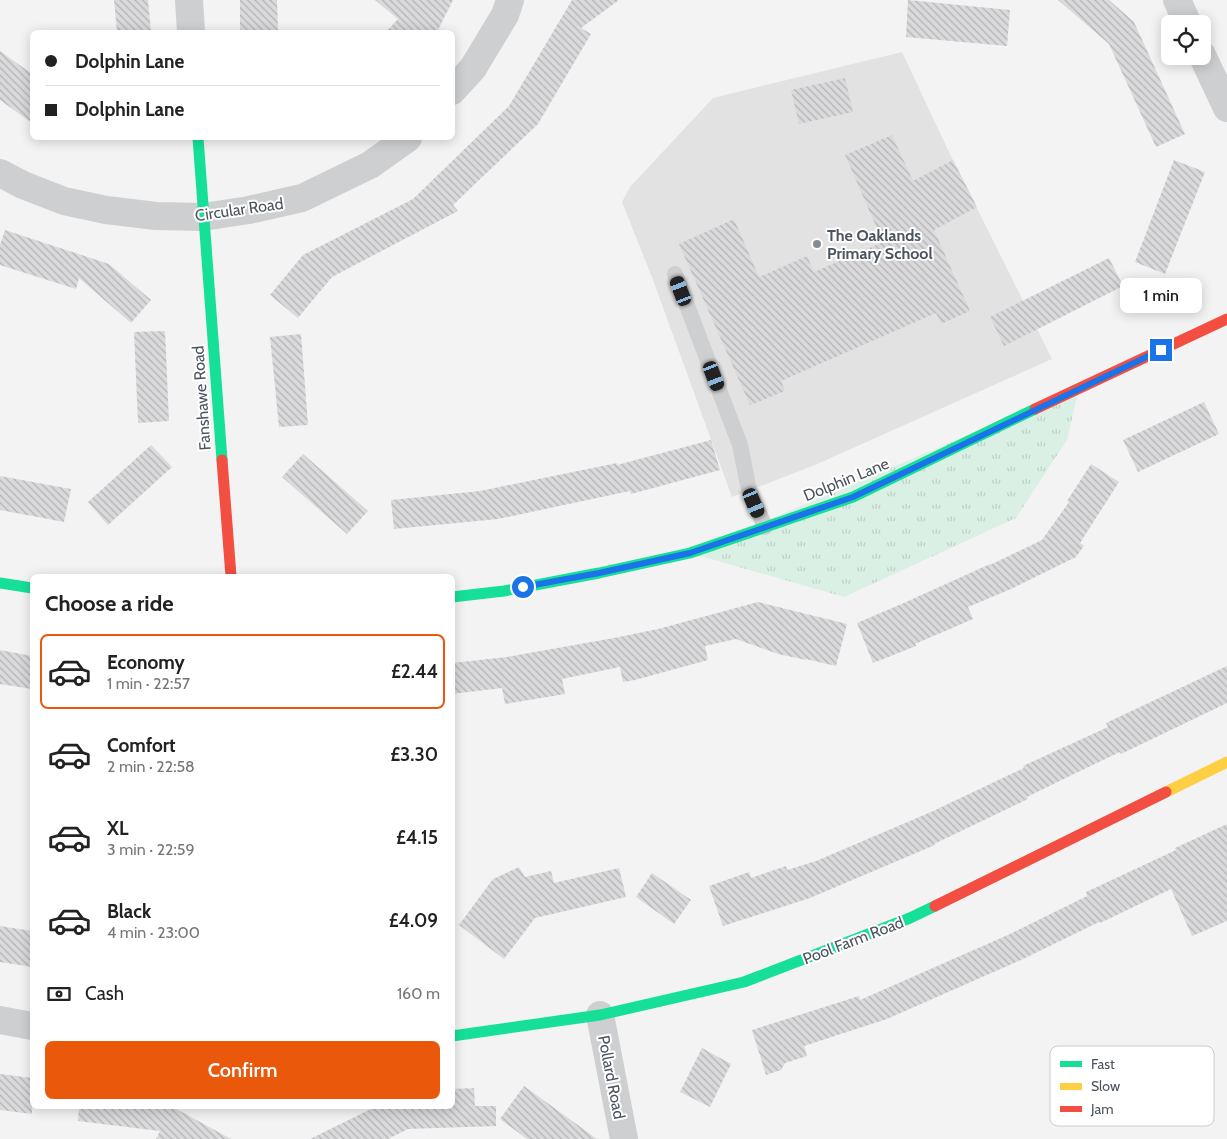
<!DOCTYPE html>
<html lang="en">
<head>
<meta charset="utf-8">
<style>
	body { margin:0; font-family:Cabin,sans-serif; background:#f2f2f2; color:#222; height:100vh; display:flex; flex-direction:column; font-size:19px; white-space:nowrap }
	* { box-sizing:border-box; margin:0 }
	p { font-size:16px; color:#767676 }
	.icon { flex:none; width:28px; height:28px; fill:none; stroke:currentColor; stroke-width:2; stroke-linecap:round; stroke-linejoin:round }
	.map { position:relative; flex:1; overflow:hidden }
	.drawer { position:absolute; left:30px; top:574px; width:425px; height:535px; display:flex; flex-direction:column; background:#fff; border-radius:8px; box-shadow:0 2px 12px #0003 }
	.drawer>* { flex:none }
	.hud { position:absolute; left:30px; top:30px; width:425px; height:110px; border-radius:8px; box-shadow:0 2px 12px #0003; display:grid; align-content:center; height:110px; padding:0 15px; background:#fff }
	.fabs { position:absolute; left:1161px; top:15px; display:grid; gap:10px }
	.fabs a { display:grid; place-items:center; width:50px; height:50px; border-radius:8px; background:#fff; box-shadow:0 2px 12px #0003; font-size:25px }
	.end { position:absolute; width:22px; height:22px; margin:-11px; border:6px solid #1a73e8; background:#fff; box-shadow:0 0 0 2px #fff }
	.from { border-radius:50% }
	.bubble { position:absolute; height:35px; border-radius:8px; background:#fff; box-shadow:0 2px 12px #0003; font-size:16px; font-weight:600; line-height:35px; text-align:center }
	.car { position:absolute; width:15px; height:30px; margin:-15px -8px; border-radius:6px; box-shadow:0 0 4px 1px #0007; background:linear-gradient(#222 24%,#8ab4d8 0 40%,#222 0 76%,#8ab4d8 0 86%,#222 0) }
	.hud b { display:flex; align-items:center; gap:18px; height:48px; font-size:19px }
	.hud b+b { border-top:1px solid #e0e0e0 }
	.hud i { width:12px; height:12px; background:#222 }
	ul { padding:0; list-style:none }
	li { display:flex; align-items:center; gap:15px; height:75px; margin:0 10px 8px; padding:0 5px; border:2px solid transparent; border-radius:8px }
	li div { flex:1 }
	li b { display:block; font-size:19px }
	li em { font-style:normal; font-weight:600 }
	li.active { border-color:#ea580c }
	li>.icon { width:45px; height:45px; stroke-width:1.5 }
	h2 { padding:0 15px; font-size:22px; line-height:60px }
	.pay { display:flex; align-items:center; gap:12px; height:55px; padding:0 15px; font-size:19px }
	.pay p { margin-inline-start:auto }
	.primary-button { display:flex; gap:10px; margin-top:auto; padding:10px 15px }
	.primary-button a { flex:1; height:58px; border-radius:8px; background:#ea580c; color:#fff; font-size:20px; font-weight:600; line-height:58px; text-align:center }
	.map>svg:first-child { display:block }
</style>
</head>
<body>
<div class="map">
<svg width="1227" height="1139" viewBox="0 0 1227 1139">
	<defs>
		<pattern id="grass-tufts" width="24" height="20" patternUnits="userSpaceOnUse" patternTransform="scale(1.25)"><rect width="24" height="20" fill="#dbf0e4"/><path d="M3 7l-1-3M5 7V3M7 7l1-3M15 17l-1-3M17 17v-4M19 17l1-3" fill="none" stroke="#bdd0c6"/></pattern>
		<pattern id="building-back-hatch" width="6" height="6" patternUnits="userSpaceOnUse" patternTransform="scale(1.25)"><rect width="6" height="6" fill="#dadadc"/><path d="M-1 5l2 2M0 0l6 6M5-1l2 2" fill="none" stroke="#b3b3b6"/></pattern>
	</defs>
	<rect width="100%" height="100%" fill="#f4f3f3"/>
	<polygon fill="#e2e2e3" points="902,52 948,150 1052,359 815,465 732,497 653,280 622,202 630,187 713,98"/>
	<polygon fill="url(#grass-tufts)" points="1079,388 1067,440 1016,518 844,597 690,553"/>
	<g fill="url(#building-back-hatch)">
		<polygon points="114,0 148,0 151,32 117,32"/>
		<polygon points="240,0 277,0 278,32 240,32"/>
		<polygon points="375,0 453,0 437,32 386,32 398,19"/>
		<polygon points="572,0 619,0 581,28 591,34 538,124 453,205 458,211 332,277 298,318 270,295 303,255 413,199 509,106"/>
		<polygon points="908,0 1010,10 1007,46 906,37"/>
		<polygon points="1058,0 1109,0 1134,22 1185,134 1156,147 1109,44"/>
		<polygon points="0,51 32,74 32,123 0,100"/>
		<polygon points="845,78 853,112 799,124 791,90"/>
		<polygon points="892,135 913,181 953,160 977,207 934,230 970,311 941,324 936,313 781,381 785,391 750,405 679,244 734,219 759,277 807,256 814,272 883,242 845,155"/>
		<polygon points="1174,160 1205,172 1165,274 1135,262"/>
		<polygon points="5,230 109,264 151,300 131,323 79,278 76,289 0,265 0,245"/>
		<polygon points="1109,258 1123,286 1004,346 990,317"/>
		<polygon points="165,331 169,421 138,423 134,332"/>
		<polygon points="301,334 308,425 279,427 270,337"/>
		<polygon points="1204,402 1219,434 1138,472 1123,440"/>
		<polygon points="711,440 720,470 631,494 630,491 498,519 394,529 391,500 480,491 617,463 617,465"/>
		<polygon points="151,445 172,467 108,525 88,502"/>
		<polygon points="303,454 368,511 347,534 282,477"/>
		<polygon points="1091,464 1119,482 1080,543 1084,546 1076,557 1011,589 968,607 973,619 915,644 916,646 873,663 857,623 906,602 990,564 990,565 1042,540 1069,502 1067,501"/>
		<polygon points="0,476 71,489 64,522 0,510"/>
		<polygon points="758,602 847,624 836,666 806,659 806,660 778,654 736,639 705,646 708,660 635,680 623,682 620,667 562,679 565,694 505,704 502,688 452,694 452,663 507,657 614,638 658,629"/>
		<polygon points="0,650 32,656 32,689 0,684"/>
		<polygon points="1227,666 1227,703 1121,754 1120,752 1076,773 1027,797 1028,799 934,844 935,845 810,898 723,926 709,886 749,872 751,878 786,866 787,870 816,861 884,832 931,812 1024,768 1023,766 1108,727 1106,723"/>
		<polygon points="1227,824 1227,921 1192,936 1171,889 1100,923 1099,922 1021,960 887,1019 804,1046 807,1056 785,1063 781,1070 766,1075 752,1030 859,996 860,1000 1010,934 1087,896 1086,892 1176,850 1175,848"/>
		<polygon points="519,867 525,877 551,871 554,883 619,868 626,897 535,918 504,959 459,925 493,879"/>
		<polygon points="652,873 691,900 674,924 636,897"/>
		<polygon points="0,926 32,931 32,967 0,962"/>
		<polygon points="702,1048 731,1064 710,1107 680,1092"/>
		<polygon points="0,1074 32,1078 32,1114 0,1110"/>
		<polygon points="524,1086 542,1099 597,1139 527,1139 500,1119"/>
		<polygon points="474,1088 475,1106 496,1106 496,1126 408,1129 388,1139 310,1139 377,1106 452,1106 452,1089"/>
		<polygon points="79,1106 171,1106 231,1139 156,1139 160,1131 78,1121"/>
	</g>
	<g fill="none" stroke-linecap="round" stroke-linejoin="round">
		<polyline stroke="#cecfd1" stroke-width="16" points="675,274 740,445 749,490 765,527"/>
		<g stroke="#cecfd1" stroke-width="28">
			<polyline points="189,0 191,32"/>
			<polyline points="1177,0 1188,24"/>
			<polyline points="1202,55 1227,108"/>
			<polyline points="452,91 473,68 505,15 510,0"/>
			<polyline points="0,173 23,185 64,201 106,210 156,216 203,217 249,210 302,198 370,165 408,138"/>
			<polyline points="600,1015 624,1139"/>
			<polyline points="0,1020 32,1026"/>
		</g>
		<g stroke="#16e098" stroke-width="11">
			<polyline points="198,138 222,460"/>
			<polyline points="0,583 32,588"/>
			<polyline points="452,597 504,591 599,573 690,553 853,497 1035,409"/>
			<polyline points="452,1036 600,1015 744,982 910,918 935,906"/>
		</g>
		<polyline stroke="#ffcf43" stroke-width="11" points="1166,792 1227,762"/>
		<g stroke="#f24e42" stroke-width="11">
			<polyline points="1035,409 1227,319"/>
			<polyline points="222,460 231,576"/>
			<polyline points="935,906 1166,792"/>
		</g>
	</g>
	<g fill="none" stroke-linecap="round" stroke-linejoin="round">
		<polyline stroke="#1a73e8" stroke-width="6" points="523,587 599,573 690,553 853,497 1161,350"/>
	</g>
	<circle fill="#868c93" stroke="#fff" stroke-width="2" cx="817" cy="244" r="5"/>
	<g text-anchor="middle" stroke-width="4" stroke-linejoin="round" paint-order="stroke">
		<g font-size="16" fill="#4b545f" stroke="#fff">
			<text transform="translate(239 209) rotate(-8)" y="6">Circular Road</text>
			<text transform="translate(201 398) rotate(-94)" y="6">Fanshawe Road</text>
			<text transform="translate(846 479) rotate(-22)" y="6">Dolphin Lane</text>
			<text transform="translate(853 940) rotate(-21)" y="6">Pool Farm Road</text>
			<text transform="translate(612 1077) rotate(79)" y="6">Pollard Road</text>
		</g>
		<g font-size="16" font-weight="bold" fill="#4b545f" stroke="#fff" text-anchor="start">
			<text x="827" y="241">The Oaklands<tspan x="827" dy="18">Primary School</tspan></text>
		</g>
	</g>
	<rect x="1050" y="1046" width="164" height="80" rx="8" fill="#fff" stroke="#c9cccf" stroke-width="1"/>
	<rect x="1060" y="1061" width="22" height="6" fill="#16e098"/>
	<rect x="1060" y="1083" width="22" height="7" fill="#ffcf43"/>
	<rect x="1060" y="1106" width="22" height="6" fill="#f24e42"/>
	<g font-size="14" fill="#4b545f">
		<text x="1091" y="1069">Fast</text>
		<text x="1091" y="1091">Slow</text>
		<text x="1091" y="1114">Jam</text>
	</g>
</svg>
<div class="fabs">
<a><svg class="icon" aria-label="locate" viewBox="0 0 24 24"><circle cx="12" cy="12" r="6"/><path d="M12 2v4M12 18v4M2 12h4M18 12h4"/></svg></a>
</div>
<i class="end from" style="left:523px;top:587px"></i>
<i class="end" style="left:1161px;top:350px"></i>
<div class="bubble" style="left:1120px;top:278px;width:82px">1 min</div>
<i class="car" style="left:681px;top:291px;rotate:339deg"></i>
<i class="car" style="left:714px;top:376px;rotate:159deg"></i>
<i class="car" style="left:754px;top:503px;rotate:157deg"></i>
<div class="hud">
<b><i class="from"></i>Dolphin Lane</b>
<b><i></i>Dolphin Lane</b>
</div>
<section class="drawer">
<h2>Choose a ride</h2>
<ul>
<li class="active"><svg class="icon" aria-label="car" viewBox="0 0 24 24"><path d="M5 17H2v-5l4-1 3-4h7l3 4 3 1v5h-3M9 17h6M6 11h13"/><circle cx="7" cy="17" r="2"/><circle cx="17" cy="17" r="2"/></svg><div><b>Economy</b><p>1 min · 22:57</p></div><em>£2.44</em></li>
<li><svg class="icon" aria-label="car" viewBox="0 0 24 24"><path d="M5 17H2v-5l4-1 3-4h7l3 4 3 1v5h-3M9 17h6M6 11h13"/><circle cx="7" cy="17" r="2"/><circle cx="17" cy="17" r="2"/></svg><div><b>Comfort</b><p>2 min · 22:58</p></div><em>£3.30</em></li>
<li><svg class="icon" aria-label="car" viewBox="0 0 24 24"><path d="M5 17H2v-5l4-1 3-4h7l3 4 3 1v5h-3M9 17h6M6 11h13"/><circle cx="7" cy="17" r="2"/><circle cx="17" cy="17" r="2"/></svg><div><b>XL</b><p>3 min · 22:59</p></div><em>£4.15</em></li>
<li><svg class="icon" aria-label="car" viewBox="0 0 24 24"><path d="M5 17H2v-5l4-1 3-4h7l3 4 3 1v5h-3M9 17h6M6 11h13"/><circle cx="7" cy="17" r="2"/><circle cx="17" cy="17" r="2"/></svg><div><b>Black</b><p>4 min · 23:00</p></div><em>£4.09</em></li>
</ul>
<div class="pay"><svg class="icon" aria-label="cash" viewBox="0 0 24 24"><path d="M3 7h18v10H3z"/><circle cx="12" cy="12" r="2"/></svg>Cash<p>160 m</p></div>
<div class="primary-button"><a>Confirm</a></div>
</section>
</div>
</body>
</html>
